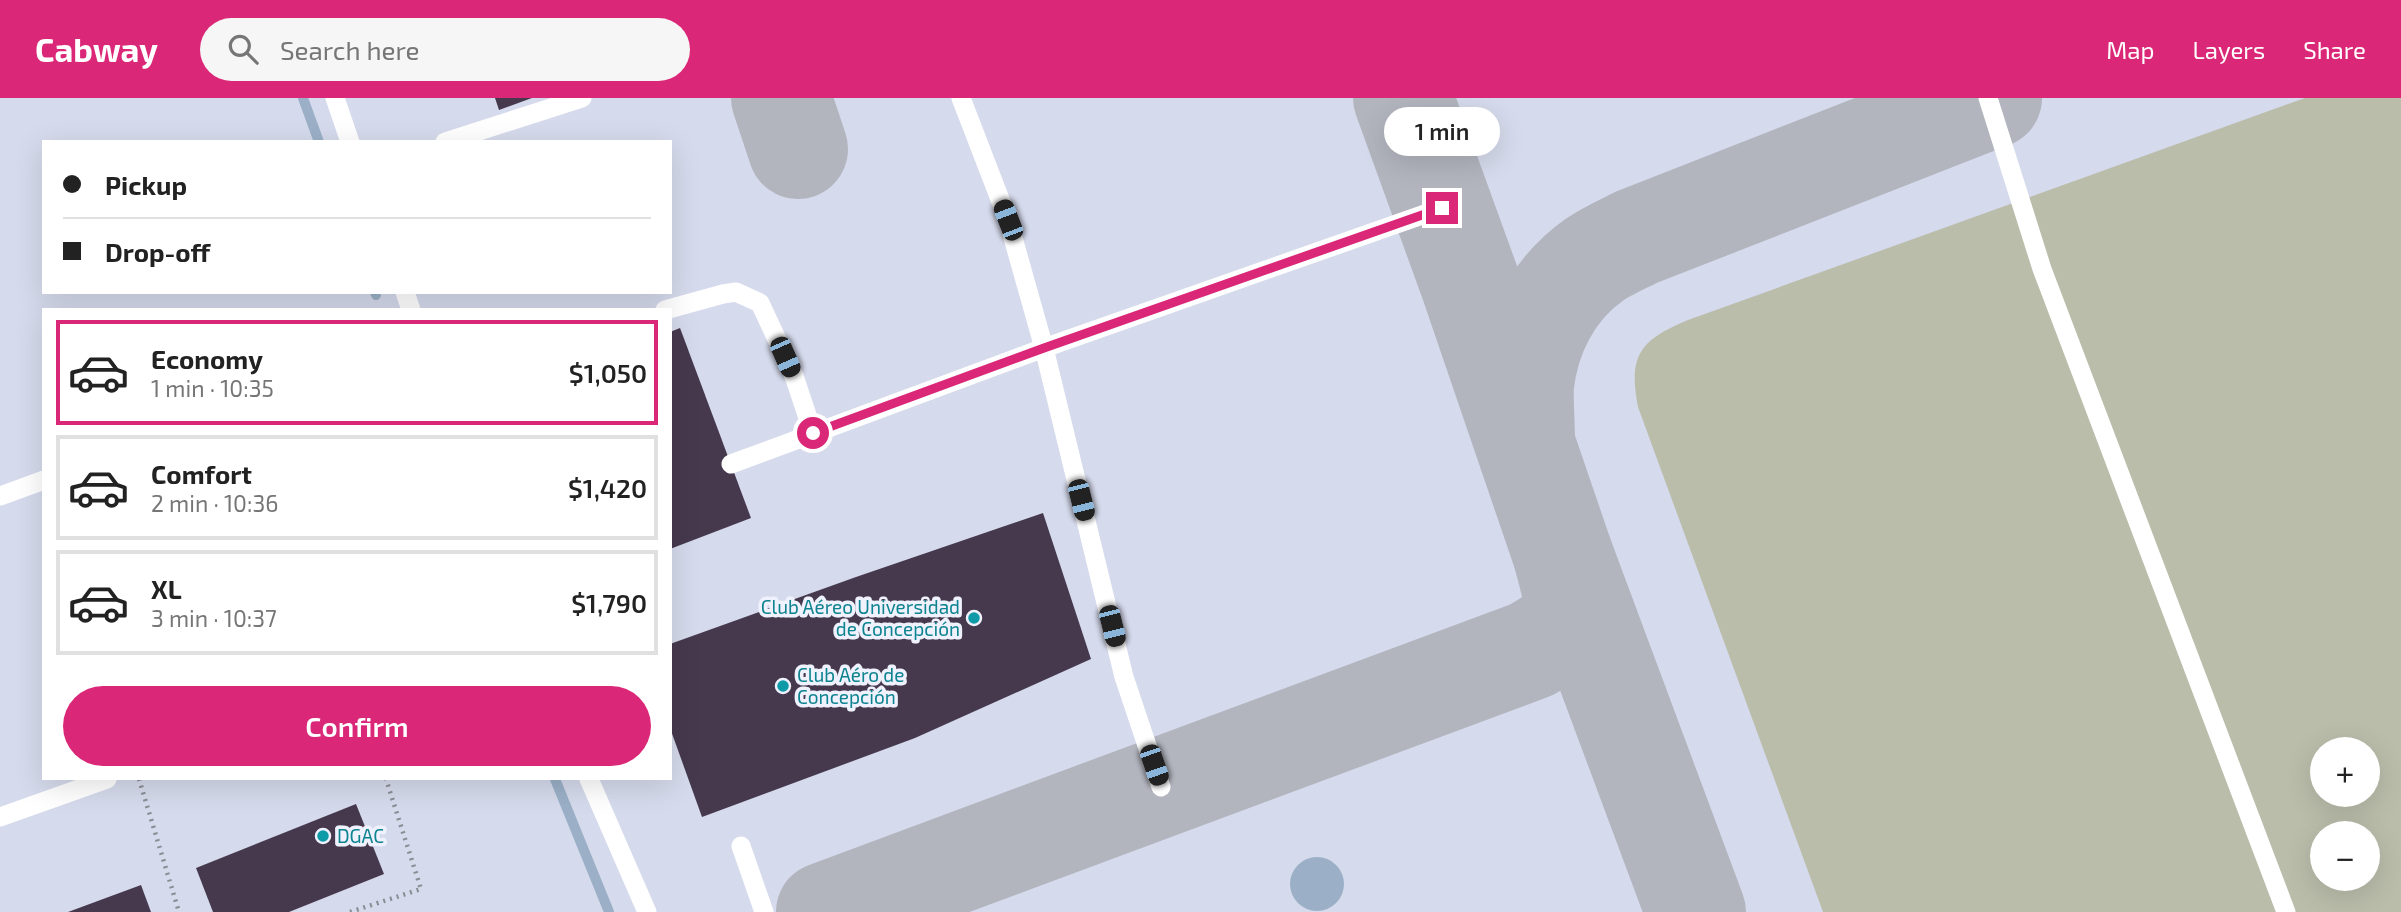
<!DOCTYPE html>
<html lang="en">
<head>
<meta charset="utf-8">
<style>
	body { margin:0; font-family:"Exo 2",sans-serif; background:#f6f6f6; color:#222; height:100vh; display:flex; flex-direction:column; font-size:26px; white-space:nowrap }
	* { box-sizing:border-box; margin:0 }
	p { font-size:23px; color:#767676 }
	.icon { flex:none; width:38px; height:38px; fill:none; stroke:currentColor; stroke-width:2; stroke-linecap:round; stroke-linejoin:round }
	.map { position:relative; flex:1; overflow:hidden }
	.panel { position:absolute; left:42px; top:210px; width:630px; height:472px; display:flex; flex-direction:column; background:#fff; border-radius:0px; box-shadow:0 7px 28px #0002 }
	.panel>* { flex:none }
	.top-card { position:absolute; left:42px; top:42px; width:630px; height:154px; border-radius:0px; box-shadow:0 7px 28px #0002; display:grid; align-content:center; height:154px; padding:0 21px; background:#fff }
	.controls { position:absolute; left:2310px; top:639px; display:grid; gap:14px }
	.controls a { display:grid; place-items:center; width:70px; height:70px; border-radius:50%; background:#fff; box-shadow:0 7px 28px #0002; font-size:35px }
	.end { position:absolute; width:32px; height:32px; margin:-16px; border:9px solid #db2777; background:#fff; box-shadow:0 0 0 4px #fff }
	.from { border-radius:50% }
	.bubble { position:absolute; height:49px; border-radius:24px; background:#fff; box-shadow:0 7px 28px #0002; font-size:23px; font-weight:600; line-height:49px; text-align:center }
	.car { position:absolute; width:21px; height:42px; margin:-21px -10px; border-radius:9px; box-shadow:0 0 5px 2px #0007; background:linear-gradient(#222 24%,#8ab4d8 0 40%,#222 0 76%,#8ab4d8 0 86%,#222 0) }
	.top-card b { display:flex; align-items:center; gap:24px; height:66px; font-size:26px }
	.top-card b+b { border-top:2px solid #e0e0e0 }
	.top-card i { width:18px; height:18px; background:#222 }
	ul { padding:12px 0 0; list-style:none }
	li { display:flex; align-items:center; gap:21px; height:105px; margin:0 14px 10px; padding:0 7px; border:4px solid #e0e0e0; border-radius:0px }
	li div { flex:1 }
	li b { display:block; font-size:26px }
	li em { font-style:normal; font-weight:600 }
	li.active { border-color:#db2777 }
	li>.icon { width:63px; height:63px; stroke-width:1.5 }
	.primary-button { display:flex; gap:14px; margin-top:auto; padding:14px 21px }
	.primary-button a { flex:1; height:80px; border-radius:42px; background:#db2777; color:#fff; font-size:28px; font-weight:600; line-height:80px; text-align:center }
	header { display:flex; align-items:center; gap:42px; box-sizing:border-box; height:98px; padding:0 35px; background:#db2777; color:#fff }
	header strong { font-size:33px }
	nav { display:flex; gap:38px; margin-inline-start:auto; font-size:24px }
	.search { width:490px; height:63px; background:#f6f6f6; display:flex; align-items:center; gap:18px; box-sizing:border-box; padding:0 24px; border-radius:38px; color:#767676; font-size:26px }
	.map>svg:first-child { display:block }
</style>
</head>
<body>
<header>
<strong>Cabway</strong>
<div class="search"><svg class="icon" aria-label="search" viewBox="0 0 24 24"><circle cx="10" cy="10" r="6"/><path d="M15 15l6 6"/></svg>Search here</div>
<nav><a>Map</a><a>Layers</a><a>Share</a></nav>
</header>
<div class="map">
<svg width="2401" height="814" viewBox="0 0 2401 814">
	<rect width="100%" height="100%" fill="#e1e4ef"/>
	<path fill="#d5daec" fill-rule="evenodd" d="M0,0h2401v814h-2401zM44,44h626v150h-626zM44,212h626v469h-626zM2322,651h46v45h-46zM2322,735h46v45h-46z"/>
	<path fill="#bbbdab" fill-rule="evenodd" d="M2305,0h96v814h-578l-185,-505c-10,-52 2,-67 50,-87zM2322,651h46v45h-46zM2322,735h46v45h-46z"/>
	<circle fill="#9bb0c7" cx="1317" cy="786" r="27"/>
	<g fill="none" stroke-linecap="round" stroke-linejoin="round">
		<g stroke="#9bb0c7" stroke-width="10">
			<polyline points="303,0 319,44"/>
			<polyline points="375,194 376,197"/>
			<polyline points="555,681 609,814"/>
		</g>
		<g stroke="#b2b5be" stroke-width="100">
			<polyline points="781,0 798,51"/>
			<polyline points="1403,0 1470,185 1563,457 1696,814"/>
			<path d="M1525,342c0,-18 -2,-37 -1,-55 5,-49 29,-96 70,-125 13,-9 29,-16 43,-23l355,-139"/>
			<path d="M826,814l705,-262c55,-31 46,-39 32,-95"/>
		</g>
	</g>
	<g fill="#46394e">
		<polygon points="495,0 532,0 499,12"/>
		<polygon points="680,230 751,420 670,451 670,234"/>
		<polygon points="1043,415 1091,561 915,640 702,719 670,630 670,546 856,479"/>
		<polygon points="356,706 384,776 289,814 213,814 196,770"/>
		<polygon points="141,787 151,814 68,814"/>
	</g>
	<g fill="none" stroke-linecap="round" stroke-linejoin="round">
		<g stroke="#8b8d95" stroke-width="4.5" stroke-dasharray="2 5" stroke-linecap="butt">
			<polyline points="139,681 179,814"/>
			<polyline points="350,814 421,791 386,681"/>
		</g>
		<g stroke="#fff" stroke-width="19">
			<polyline points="335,0 350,44"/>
			<polyline points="961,0 1008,122 1044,250 1124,579 1161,689"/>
			<polyline points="1988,0 2042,171 2286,814"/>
			<polyline points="445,44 582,0"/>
			<polyline points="405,194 411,212"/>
			<polyline points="665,212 723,196 736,194 760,205 794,278 813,335"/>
			<polyline points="731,366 1044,250 1442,110"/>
			<polyline points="0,398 44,382"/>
			<polyline points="589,681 647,814"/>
			<polyline points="0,719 107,681"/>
			<polyline points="741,748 764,814"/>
		</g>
	</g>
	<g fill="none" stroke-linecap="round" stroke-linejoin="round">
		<polyline stroke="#db2777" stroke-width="9" points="813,335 1044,250 1442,110"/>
	</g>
	<g fill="#0f9aa8" stroke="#eff2fd" stroke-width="2.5">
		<circle cx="974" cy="520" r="7"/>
		<circle cx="783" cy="588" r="7"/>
		<circle cx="323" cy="738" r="7"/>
	</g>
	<g text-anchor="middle" stroke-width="7" stroke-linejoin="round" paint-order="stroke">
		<g font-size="19" fill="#0d838f" stroke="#eff2fd" text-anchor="start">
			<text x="960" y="516" text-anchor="end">Club Aéreo Universidad<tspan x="960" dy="22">de Concepción</tspan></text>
			<text x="797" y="584">Club Aéro de<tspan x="797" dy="22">Concepción</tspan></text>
			<text x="337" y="745">DGAC</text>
		</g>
	</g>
</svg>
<div class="controls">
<a>+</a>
<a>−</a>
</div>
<i class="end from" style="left:813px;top:335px"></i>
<i class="end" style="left:1442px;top:110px"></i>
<div class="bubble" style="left:1384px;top:9px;width:116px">1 min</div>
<i class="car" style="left:1008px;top:122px;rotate:339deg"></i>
<i class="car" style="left:785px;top:259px;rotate:156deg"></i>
<i class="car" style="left:1081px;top:402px;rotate:166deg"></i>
<i class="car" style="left:1112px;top:528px;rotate:166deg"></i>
<i class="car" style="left:1154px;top:667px;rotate:161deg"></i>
<div class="top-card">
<b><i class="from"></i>Pickup</b>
<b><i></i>Drop-off</b>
</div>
<section class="panel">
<ul>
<li class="active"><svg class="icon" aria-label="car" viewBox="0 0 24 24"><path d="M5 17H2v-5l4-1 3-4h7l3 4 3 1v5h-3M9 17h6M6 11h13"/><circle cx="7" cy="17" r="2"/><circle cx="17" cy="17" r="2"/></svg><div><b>Economy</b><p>1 min · 10:35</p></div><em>$1,050</em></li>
<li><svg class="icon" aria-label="car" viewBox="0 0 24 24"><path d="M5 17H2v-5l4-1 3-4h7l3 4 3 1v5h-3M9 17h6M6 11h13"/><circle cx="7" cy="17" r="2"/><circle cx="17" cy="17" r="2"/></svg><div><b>Comfort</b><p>2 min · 10:36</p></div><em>$1,420</em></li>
<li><svg class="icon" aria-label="car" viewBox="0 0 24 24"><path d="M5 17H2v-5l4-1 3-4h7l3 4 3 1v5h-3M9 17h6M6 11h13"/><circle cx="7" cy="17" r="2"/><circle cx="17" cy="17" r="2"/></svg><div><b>XL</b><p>3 min · 10:37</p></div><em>$1,790</em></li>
</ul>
<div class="primary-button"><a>Confirm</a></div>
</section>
</div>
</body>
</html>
